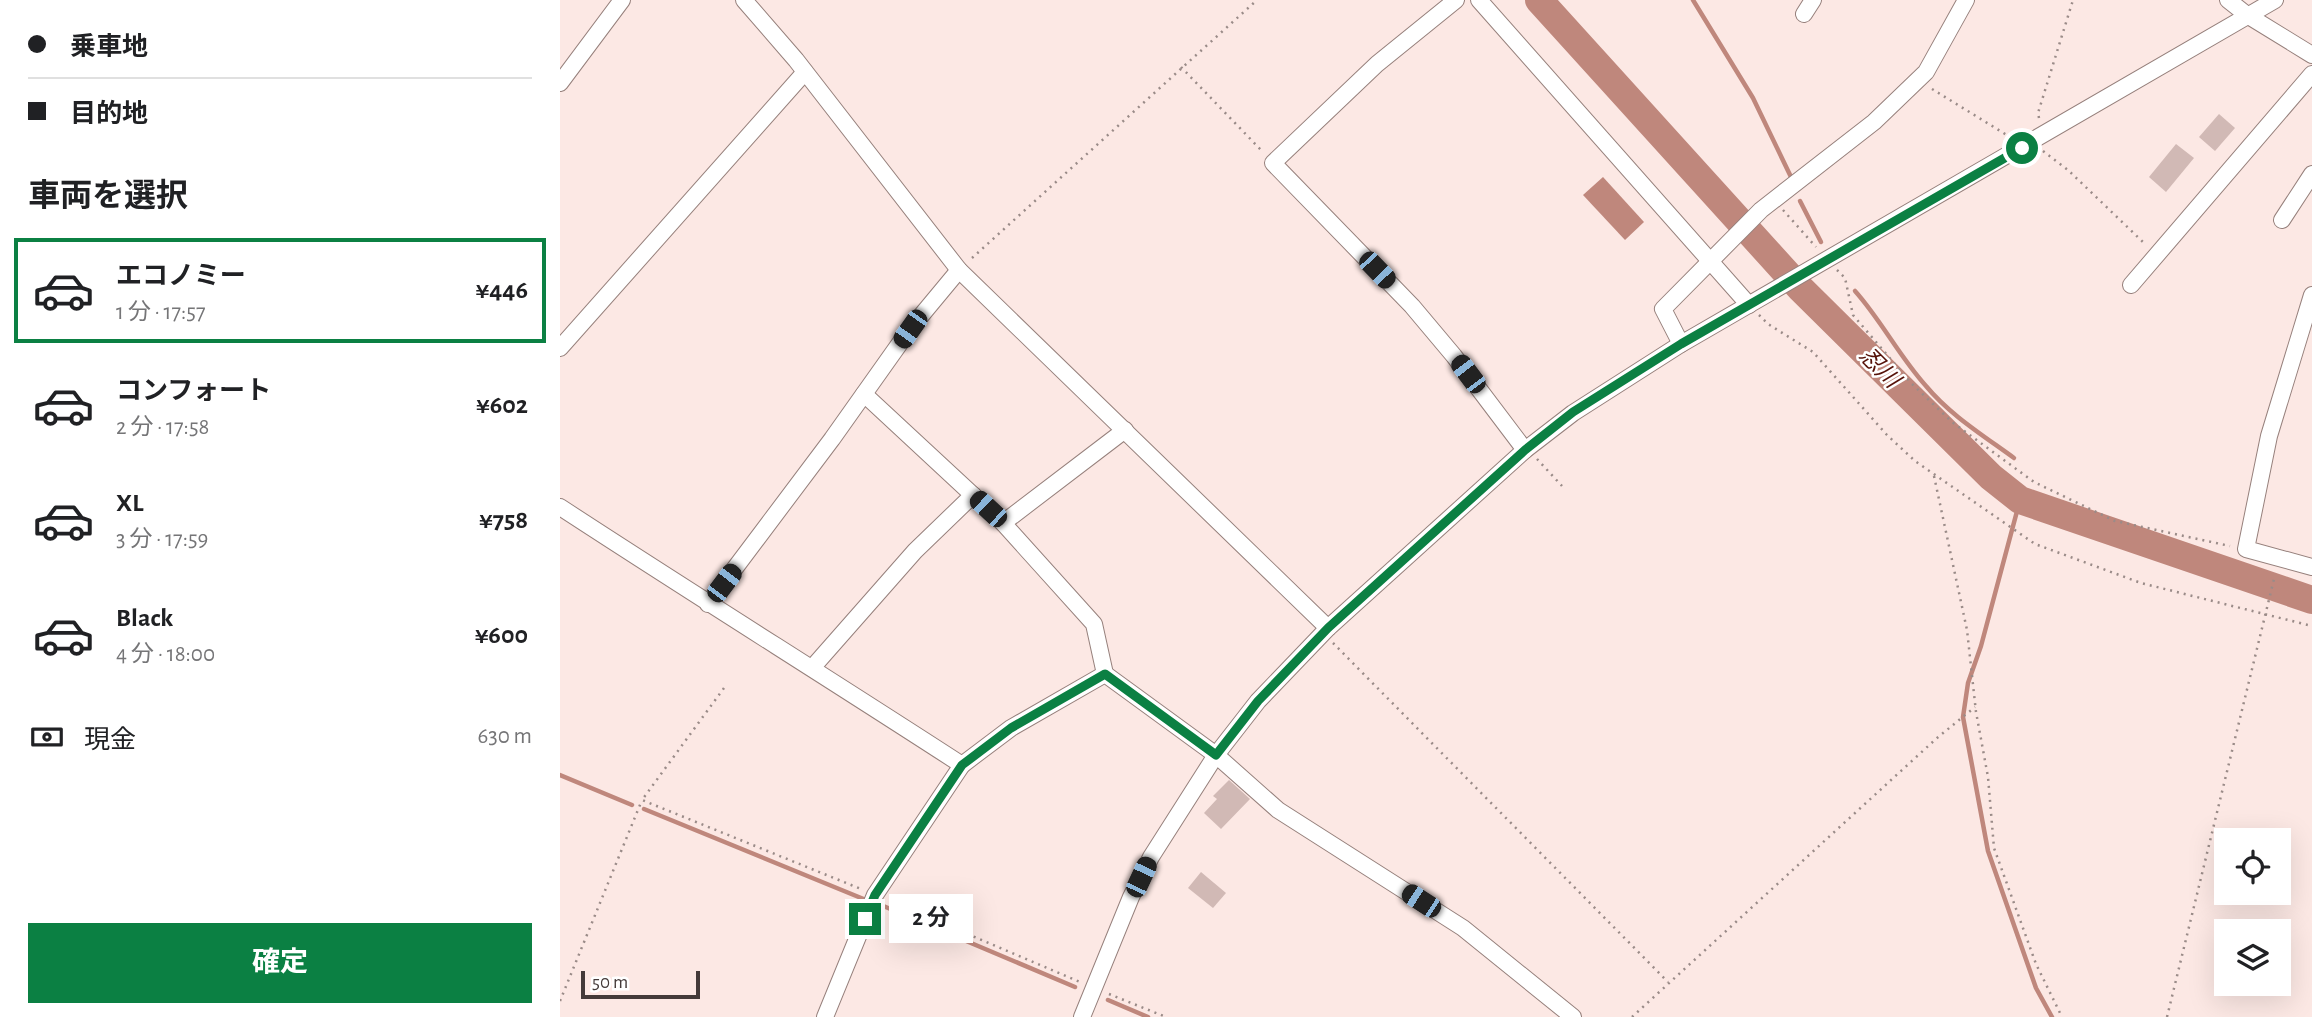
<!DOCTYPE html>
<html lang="ja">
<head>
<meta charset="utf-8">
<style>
	body { margin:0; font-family:"Alegreya Sans","Noto Sans JP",sans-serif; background:#f2f2f2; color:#202124; height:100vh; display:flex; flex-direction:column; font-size:26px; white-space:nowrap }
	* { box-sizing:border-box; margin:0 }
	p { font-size:23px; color:#757577 }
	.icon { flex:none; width:38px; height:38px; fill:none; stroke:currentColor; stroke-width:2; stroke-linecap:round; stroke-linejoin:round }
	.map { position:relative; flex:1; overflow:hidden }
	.panel { display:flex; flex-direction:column; background:#fff; width:560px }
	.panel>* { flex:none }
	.hud { display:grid; align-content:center; height:154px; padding:0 28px; background:#fff }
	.controls { position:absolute; left:1654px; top:828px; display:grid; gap:14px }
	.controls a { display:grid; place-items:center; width:77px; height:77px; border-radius:0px; background:#fff; box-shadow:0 7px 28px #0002; font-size:35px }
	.scale { position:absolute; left:21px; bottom:18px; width:119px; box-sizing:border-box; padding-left:7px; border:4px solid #443a39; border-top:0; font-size:19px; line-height:24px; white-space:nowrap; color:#443a39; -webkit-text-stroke:5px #fff; paint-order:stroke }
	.end { position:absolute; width:32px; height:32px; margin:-16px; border:9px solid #0b8043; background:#fff; box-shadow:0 0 0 4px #fff }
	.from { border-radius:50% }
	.bubble { position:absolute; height:49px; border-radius:0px; background:#fff; box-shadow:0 7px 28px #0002; font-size:23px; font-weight:700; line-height:49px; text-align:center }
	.car { position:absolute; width:21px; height:42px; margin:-21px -10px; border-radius:9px; box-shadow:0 0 5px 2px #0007; background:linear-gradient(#222 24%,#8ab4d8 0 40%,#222 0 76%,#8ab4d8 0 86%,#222 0) }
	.hud b { display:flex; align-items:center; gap:24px; height:66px; font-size:26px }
	.hud b+b { border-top:2px solid #e0e0e0 }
	.hud i { width:18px; height:18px; background:#202124 }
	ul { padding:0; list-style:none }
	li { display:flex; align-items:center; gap:21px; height:105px; margin:0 14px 10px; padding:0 14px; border:4px solid transparent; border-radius:0px }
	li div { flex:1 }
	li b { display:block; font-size:26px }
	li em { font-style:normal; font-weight:700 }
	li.on { border-color:#0b8043 }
	li>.icon { width:63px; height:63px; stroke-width:1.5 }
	h2 { padding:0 28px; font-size:32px; line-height:84px }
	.pay { display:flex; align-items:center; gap:18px; height:77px; padding:0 28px; font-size:26px }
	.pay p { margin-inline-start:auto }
	.action { display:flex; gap:14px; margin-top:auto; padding:14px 28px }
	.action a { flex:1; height:80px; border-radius:0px; background:#0b8043; color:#fff; font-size:28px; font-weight:700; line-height:80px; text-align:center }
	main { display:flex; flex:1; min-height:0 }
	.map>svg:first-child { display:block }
</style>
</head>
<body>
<main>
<section class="panel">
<div class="hud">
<b><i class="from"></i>乗車地</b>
<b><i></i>目的地</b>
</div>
<h2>車両を選択</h2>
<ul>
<li class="on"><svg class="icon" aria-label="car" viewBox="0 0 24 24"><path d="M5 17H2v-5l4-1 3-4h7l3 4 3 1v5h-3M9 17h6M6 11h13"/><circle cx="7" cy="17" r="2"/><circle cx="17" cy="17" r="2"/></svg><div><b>エコノミー</b><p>1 分 · 17:57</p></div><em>¥446</em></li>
<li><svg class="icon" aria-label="car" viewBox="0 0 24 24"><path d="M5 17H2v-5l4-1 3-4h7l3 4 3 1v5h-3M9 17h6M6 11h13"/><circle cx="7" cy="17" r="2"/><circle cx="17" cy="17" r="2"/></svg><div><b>コンフォート</b><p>2 分 · 17:58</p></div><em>¥602</em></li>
<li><svg class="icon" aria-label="car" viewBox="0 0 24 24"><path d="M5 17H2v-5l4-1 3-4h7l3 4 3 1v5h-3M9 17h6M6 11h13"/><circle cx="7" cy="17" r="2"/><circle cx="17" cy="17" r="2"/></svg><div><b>XL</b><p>3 分 · 17:59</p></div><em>¥758</em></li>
<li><svg class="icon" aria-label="car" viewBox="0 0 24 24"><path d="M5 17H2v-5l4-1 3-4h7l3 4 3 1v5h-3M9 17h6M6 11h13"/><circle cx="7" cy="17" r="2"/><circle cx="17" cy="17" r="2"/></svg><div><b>Black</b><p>4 分 · 18:00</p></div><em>¥600</em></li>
</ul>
<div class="pay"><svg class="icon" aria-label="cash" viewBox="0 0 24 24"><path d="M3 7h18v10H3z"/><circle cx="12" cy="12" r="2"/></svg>現金<p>630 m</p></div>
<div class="action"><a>確定</a></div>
</section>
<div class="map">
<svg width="1752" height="1017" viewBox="0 0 1752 1017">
	<rect width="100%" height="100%" fill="#fce8e4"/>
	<polygon fill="#bf877c" points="1043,177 1084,222 1065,240 1023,195"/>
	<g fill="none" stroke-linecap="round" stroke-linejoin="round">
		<g stroke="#bf877c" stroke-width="4.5">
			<polyline points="1133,0 1193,98 1231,177"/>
			<polyline points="1240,201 1261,242"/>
			<path d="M1295,291c26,29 44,65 71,95 24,29 58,50 88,72"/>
			<polyline points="1460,500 1421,646 1408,683 1403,717 1428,851 1476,988 1492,1017"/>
			<polyline points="0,775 72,805"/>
			<polyline points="84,809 306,900"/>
			<polyline points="321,905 515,987"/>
			<polyline points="548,1000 588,1017"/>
		</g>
		<polyline stroke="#bf877c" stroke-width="28" points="979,0 1241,289 1431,477 1460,500 1752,600"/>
	</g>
	<g fill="#d1b9b5">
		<polygon points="1659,114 1675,128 1655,151 1639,137"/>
		<polygon points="1616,144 1634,158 1606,192 1589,177"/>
		<polygon points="669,780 690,799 661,829 644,813 657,799 653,796"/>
		<polygon points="641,872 666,893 653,908 628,888"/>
	</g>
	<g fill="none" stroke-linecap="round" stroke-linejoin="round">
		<g stroke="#96807c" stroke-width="18">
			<g id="minor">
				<polyline points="184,0 236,60 399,270 768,628"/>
				<polyline points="896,0 817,64 713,163 852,306 894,356 965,450"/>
				<polyline points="919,0 1189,305"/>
				<polyline points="1668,0 1687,15 1752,55"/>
				<polyline points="1244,14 1253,0"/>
				<polyline points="0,83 62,0"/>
				<polyline points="1722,220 1752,174"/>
				<polyline points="1571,285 1752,74"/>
				<polyline points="1752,295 1709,436 1686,549 1752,567"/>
				<polyline points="1121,344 1103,309 1201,210 1314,122 1366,72 1406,0"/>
				<polyline points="0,348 245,72"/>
				<polyline points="304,394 443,523 534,624 545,674"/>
				<path d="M0,507c133,87 268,171 402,258l49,-37 94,-54 111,81 62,55 185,118 110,89"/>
				<polyline points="443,523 565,430"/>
				<polyline points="148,604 272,439 350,329 399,270"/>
				<polyline points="252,668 355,551 413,495"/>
				<polyline points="265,1017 315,895 402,765"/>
				<polyline points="522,1017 571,897 591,857 656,755 698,701 768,628 965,450 1013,413 1121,344 1715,0"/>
			</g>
		</g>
		<g stroke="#9a8b88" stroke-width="2.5" stroke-dasharray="2 5" stroke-linecap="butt">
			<polyline points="621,67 701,150"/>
			<polyline points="1372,89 1450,137"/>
			<polyline points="1479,118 1478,113 1513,0"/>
			<polyline points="1483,151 1508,170 1584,243"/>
			<polyline points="1223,210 1256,247"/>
			<polyline points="412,258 697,0"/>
			<polyline points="1277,270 1285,278 1293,315 1351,383 1392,422 1474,482 1555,521 1670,546"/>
			<polyline points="1199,315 1208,324 1253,352 1327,435 1355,461 1475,544 1581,583 1752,626"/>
			<polyline points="977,459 1002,486"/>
			<polyline points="1374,476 1407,630 1416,712 1428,777 1434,848 1476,964 1502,1017"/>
			<polyline points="773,643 1108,982"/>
			<polyline points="164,688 82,800 301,889"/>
			<polyline points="330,901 520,982"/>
			<polyline points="549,994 606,1017"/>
			<polyline points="0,1001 82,800"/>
			<polyline points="1072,1017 1377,738 1415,707"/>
			<polyline points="1607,1017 1715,575"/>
		</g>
		<use href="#minor" stroke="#fff" stroke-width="16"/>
	</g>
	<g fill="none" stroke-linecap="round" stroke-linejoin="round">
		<polyline stroke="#0b8043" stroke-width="9" points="305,919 315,895 402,765 451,728 545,674 656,755 698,701 768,628 965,450 1013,412 1121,344 1462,148"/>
	</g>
	<g text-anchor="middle" stroke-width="5" stroke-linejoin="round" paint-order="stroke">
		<g font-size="23" font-style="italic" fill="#561108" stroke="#fff">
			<text transform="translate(1320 367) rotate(45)" y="8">忍川</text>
		</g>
	</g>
</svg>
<div class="controls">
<a><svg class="icon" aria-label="locate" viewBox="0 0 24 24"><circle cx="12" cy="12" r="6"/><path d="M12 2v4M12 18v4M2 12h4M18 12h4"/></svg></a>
<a><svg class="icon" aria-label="layers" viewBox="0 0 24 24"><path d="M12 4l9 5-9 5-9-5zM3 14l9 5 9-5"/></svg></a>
</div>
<div class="scale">50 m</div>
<i class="end from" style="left:1462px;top:148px"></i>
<i class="end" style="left:305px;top:919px"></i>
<div class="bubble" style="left:329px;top:894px;width:84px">2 分</div>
<i class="car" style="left:817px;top:270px;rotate:136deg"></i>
<i class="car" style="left:350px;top:329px;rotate:215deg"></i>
<i class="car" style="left:908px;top:374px;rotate:323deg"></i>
<i class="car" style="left:428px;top:509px;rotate:313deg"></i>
<i class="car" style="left:164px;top:583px;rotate:37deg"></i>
<i class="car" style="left:581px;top:877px;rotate:25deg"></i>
<i class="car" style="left:861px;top:901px;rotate:303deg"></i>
</div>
</main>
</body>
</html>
